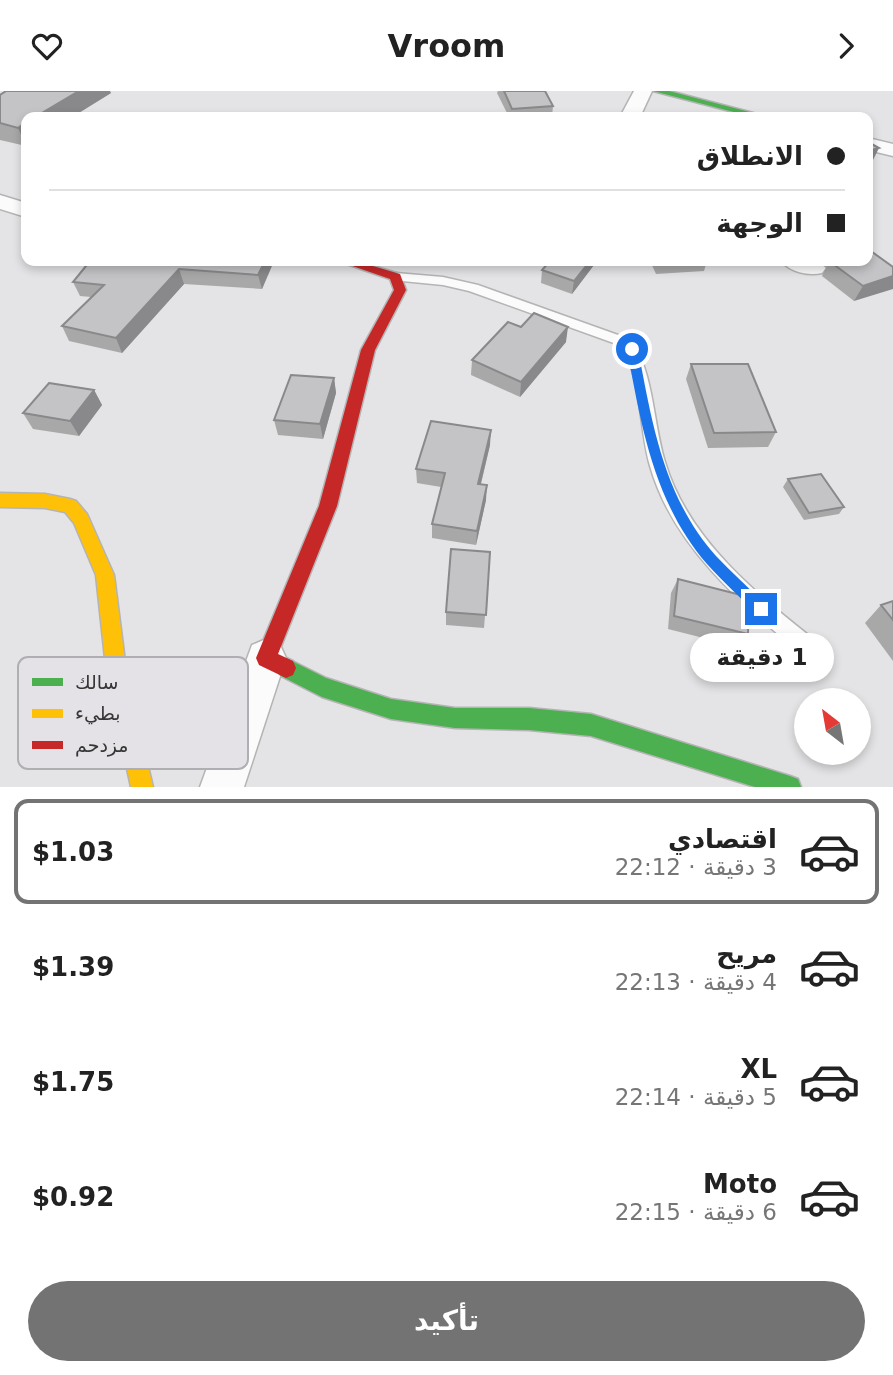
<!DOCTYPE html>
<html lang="ar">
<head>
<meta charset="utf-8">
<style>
	body { margin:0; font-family:"DejaVu Sans","Noto Naskh Arabic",sans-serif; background:#f6f6f6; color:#222; direction:rtl; height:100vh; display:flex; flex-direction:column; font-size:26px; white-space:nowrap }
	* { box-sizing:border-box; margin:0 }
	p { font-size:23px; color:#767676 }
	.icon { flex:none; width:38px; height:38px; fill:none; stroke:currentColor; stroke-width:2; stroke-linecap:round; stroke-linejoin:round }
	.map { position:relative; height:696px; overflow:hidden; direction:ltr }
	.side { display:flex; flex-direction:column; background:#fff; flex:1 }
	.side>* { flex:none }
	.hud { position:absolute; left:21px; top:21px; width:852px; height:154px; border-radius:14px; box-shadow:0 4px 10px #0003; direction:rtl; display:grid; align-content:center; height:154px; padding:0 28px; background:#fff }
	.needle { width:46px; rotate:329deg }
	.tools { position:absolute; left:794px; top:597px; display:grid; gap:14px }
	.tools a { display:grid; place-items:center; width:77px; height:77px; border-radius:50%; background:#fff; box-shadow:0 4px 10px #0003; font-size:35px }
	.end { position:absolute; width:32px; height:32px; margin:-16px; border:9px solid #1a73e8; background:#fff; box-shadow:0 0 0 4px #fff }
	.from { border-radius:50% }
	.bubble { position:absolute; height:49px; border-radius:24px; background:#fff; box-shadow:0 4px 10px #0003; font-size:23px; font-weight:700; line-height:49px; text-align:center; direction:rtl }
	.hud b { display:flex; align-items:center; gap:24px; height:66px; font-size:26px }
	.hud b+b { border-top:2px solid #e0e0e0 }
	.hud i { width:18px; height:18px; background:#222 }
	ul { padding:12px 0 0; list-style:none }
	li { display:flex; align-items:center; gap:21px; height:105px; margin:0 14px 10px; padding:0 14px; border:4px solid transparent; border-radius:14px }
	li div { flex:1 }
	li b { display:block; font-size:26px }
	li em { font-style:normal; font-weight:700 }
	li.active { border-color:#747374 }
	li>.icon { width:63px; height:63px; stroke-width:1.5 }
	.button { display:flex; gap:14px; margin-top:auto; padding:14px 28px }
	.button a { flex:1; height:80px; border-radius:42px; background:#747374; color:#fff; font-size:28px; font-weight:700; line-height:80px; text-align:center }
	header { display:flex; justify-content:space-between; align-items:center; height:91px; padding:0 28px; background:#fff; font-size:32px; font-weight:700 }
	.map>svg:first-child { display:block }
</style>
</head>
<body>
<header><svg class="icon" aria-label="forward" viewBox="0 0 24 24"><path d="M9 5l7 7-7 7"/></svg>Vroom<svg class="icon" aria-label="heart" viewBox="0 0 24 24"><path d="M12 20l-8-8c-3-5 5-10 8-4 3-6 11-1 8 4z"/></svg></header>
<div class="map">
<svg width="893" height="696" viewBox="0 0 893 696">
	<rect width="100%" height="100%" fill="#e4e3e5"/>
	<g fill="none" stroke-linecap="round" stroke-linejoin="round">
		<g stroke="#b5b4b5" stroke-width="3">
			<path id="lane" d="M396,182l47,4 35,8 154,55c22,36 21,82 33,122 24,81 98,137 161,187l3,7 -3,7 -7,2 -7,-2c-64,-54 -138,-113 -162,-197 -11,-38 -8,-85 -28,-120l-153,-55 -26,-6 -51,-5 -2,-3z"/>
		</g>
		<g stroke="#b5b4b5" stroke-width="3">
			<g id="street">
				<polygon points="634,0 652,0 640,26 620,26"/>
				<polygon points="868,47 893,53 893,65 868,59"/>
				<polygon points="0,104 26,112 26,126 0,118"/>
				<path d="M782,170h35l9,7 -4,5c-13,3 -33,-1 -40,-12z"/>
				<polygon points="266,548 280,554 286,567 244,696 200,696 252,554"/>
			</g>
		</g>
		<g stroke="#b5b4b5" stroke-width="3">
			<g id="fast">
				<polygon points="653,0 669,0 769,26 753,26"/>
				<polygon points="286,567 326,587 391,608 455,617 529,617 591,623 790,685 798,688 801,696 755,696 591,645 529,639 455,637 391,628 322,606 279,584 276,577 279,570"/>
			</g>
		</g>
		<g stroke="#b5b4b5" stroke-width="3">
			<polygon id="slow" points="0,402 45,403 70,408 76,410 87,423 114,484 127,586 153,696 131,696 107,586 96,484 74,432 65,421 45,417 0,416"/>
		</g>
		<g stroke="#b5b4b5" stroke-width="3">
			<polygon id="jam" points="338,170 356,170 400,183 406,199 375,259 337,415 278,563 293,570 296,577 293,584 286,587 259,574 256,567 319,415 361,259 394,199 390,188"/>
		</g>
		<use href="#lane" fill="#fbfbfb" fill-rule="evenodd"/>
		<use href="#street" fill="#fbfbfb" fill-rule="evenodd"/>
		<use href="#fast" fill="#4caf50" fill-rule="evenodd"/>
		<use href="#slow" fill="#ffc107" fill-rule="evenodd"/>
		<use href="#jam" fill="#c62828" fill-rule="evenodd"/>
	</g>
	<g fill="#a9a8a9">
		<polygon points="498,0 545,0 553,15 552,26 509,26 497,2"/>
		<polygon points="111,2 26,55 0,49 0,4"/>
		<polygon points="274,170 262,198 184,193 122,262 69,250 62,235 91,206 80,205 73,191 160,171"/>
		<polygon points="597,170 572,203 541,192 542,179"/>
		<polygon points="650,170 707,170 704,180 656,183"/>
		<polygon points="829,170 893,176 854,210 822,185"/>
		<polygon points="521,236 566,251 520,306 471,284 472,269"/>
		<polygon points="691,273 776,341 768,356 708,357 686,288"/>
		<polygon points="334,287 336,302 323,348 278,344 274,329"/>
		<polygon points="94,299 102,314 79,345 33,338 23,322"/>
		<polygon points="490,354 481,393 486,409 476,454 432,447 432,433 441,396 417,392 416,378"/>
		<polygon points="788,388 844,416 839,423 804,429 783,396"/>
		<polygon points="490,461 484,537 446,534 446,521"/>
		<polygon points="678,488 748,543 739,556 668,538 671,502"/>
		<polygon points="893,510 893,570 865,532 881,514"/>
	</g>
	<g fill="#89888a">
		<polygon points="79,0 110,0 111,2 72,26 35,26"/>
		<polygon points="26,31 26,55 18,37"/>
		<polygon points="879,57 872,71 868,72 868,60"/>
		<polygon points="265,170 274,170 262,198 258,184"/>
		<polygon points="590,170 597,170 572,203 574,190"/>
		<polygon points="179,178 184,193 122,262 116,247"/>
		<polygon points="893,185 893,198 854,210 863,195"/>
		<polygon points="568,236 566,251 520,306 521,291"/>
		<polygon points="334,287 336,302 323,348 320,333"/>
		<polygon points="94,299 102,314 79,345 70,330"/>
		<polygon points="491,339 490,354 477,408 478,393"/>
		<polygon points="487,394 486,409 476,454 477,440"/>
	</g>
	<g fill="#c4c3c5" stroke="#89888a" stroke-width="2">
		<polygon points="6,0 79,0 35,26 26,26 26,31 18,37 0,32 0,4"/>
		<polygon points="504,0 545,0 553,15 512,18"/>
		<polygon points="868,51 879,57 868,60"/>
		<polygon points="868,158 893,176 893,185 863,195 829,170 868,170"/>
		<polygon points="90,170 160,171 161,170 265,170 258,184 179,178 116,247 62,235 104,194 73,191"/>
		<polygon points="550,170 590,170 574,190 542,179"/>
		<polygon points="534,222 568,236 521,291 472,269 508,231 521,236"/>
		<polygon points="691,273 748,273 776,341 714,342"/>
		<polygon points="291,284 334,287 320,333 274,329"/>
		<polygon points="49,292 94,299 70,330 23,322"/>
		<polygon points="431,330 491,339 478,393 487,394 477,440 432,433 445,382 416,378"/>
		<polygon points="821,383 844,416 809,422 788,388"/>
		<polygon points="451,458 490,461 486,524 446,521"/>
		<polygon points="678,488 749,506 748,543 674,525"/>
		<polygon points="893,510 893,529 881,514"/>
	</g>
	<path fill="#1a73e8" d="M632,254l6,4c14,74 26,149 78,207 16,17 34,33 50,49v9h-9c-17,-17 -35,-33 -50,-50 -53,-61 -66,-139 -80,-215z"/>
	<rect x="18" y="566" width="230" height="112" rx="10" fill="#e4e2e6" stroke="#b0aeb2" stroke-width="2"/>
	<rect x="32" y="587" width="31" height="8" fill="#4caf50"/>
	<rect x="32" y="618" width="31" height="9" fill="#ffc107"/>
	<rect x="32" y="650" width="31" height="8" fill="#c62828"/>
	<g font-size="19" fill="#373637">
		<text x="75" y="598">سالك</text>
		<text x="75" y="629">بطيء</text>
		<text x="75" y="661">مزدحم</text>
	</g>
</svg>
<div class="tools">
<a><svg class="needle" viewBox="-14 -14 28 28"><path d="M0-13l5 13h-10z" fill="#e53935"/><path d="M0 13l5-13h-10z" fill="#767676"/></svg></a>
</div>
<i class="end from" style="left:632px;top:258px"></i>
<i class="end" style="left:761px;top:518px"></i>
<div class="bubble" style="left:690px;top:542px;width:144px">1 دقيقة</div>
<div class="hud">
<b><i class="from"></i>الانطلاق</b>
<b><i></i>الوجهة</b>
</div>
</div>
<section class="side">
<ul>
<li class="active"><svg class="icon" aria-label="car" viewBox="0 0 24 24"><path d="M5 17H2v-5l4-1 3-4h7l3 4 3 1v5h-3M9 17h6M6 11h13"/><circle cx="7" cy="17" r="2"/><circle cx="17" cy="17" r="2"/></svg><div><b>اقتصادي</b><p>3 دقيقة · 22:12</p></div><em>$1.03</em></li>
<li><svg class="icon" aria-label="car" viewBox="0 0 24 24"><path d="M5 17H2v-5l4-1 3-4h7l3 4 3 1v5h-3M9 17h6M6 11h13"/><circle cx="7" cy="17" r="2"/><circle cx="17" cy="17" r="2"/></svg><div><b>مريح</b><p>4 دقيقة · 22:13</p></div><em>$1.39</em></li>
<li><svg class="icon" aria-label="car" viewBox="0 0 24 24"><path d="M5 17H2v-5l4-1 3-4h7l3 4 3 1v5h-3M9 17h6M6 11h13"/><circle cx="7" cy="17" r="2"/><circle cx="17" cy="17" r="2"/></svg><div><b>XL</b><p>5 دقيقة · 22:14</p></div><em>$1.75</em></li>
<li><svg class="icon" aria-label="car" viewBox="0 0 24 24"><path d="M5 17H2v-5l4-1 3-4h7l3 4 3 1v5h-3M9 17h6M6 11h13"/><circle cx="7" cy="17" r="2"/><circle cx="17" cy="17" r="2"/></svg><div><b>Moto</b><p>6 دقيقة · 22:15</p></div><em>$0.92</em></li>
</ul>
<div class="button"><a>تأكيد</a></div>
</section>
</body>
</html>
